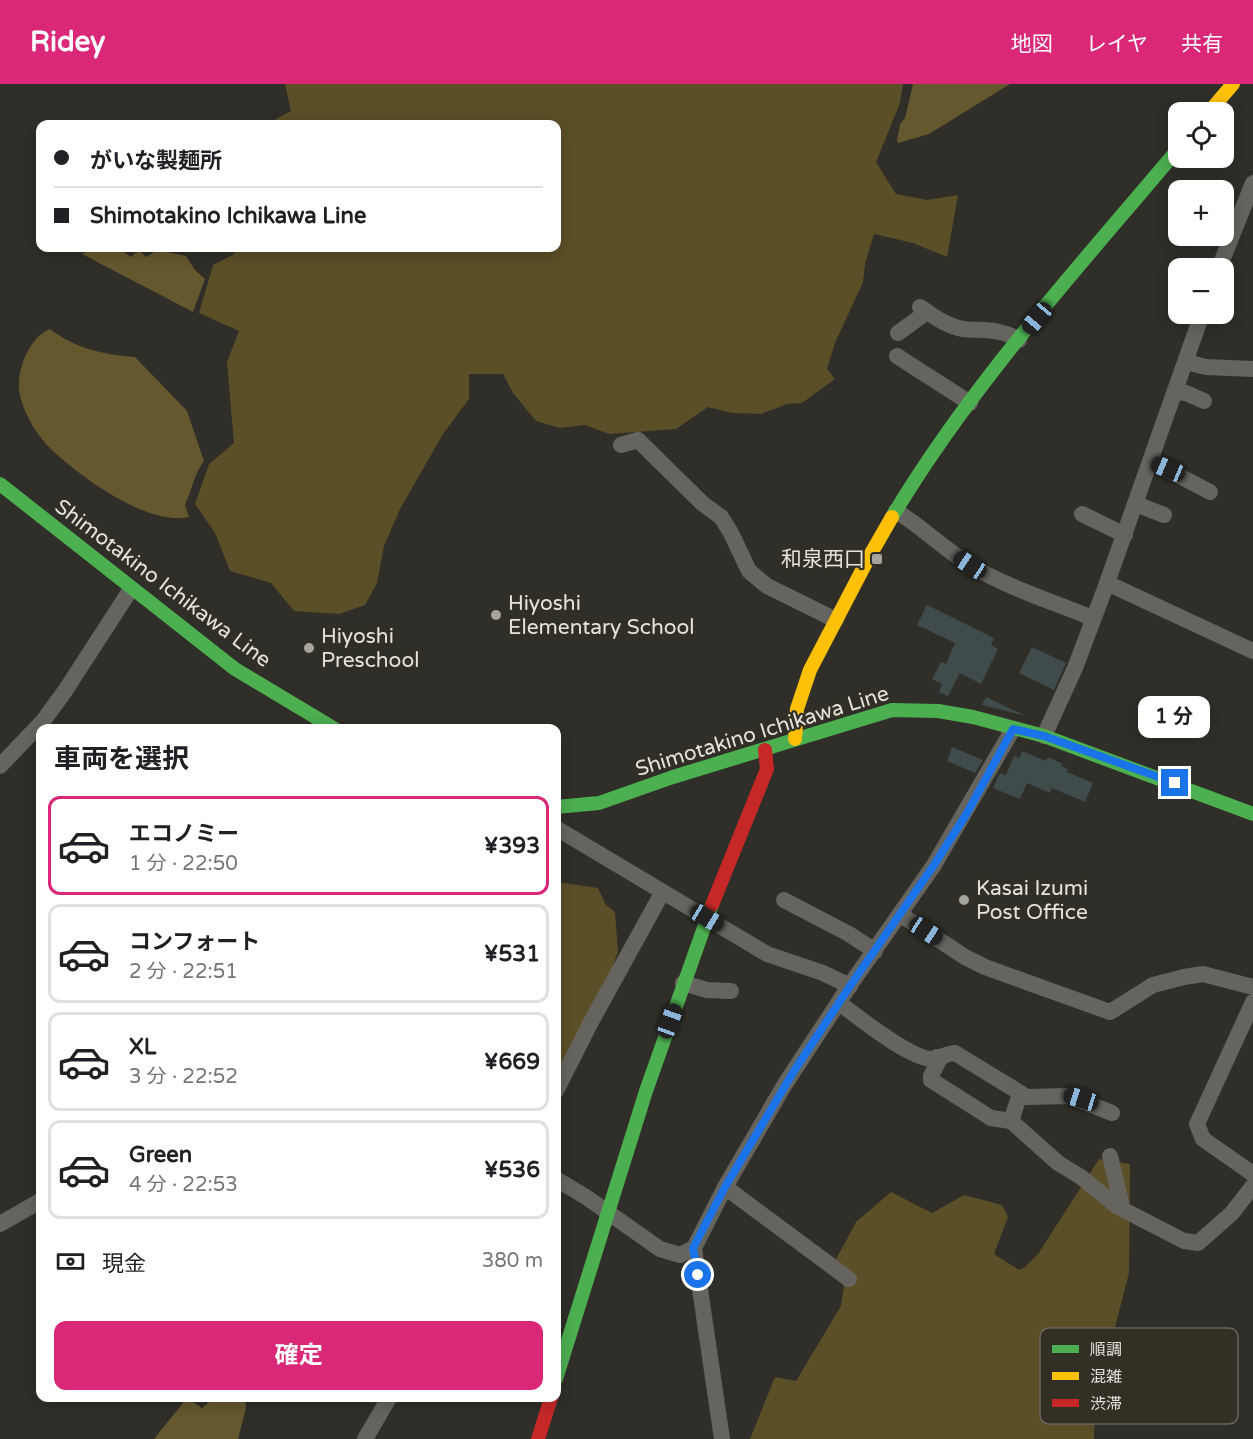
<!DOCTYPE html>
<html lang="ja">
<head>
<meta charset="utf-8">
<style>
	body { margin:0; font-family:"Varela Round","Noto Sans JP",sans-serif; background:#f6f6f6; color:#202124; height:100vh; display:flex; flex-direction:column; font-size:22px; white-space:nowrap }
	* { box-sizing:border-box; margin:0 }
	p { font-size:20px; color:#757577 }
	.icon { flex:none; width:33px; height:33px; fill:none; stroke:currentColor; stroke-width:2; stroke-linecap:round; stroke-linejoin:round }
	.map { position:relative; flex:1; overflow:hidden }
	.side { position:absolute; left:36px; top:640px; width:525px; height:678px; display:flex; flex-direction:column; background:#fff; border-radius:12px; box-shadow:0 3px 15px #0003 }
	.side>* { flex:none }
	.banner { position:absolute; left:36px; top:36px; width:525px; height:132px; border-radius:12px; box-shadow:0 3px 15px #0003; display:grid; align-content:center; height:132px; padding:0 18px; background:#fff }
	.controls { position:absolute; left:1168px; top:18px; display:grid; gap:12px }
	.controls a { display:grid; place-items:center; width:66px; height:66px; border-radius:12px; background:#fff; box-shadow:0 3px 15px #0003; font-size:30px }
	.end { position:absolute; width:27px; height:27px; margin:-14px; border:8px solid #1a73e8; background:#fff; box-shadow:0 0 0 3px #fff }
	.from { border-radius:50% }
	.bubble { position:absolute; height:42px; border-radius:12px; background:#fff; box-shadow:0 3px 15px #0003; font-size:20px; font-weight:700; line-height:42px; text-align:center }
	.car { position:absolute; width:18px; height:36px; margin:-18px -9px; border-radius:8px; box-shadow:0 0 4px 2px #0007; background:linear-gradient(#222 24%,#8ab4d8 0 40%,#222 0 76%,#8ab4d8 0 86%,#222 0) }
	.banner b { display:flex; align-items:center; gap:21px; height:57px; font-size:22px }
	.banner b+b { border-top:2px solid #e0e0e0 }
	.banner i { width:15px; height:15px; background:#202124 }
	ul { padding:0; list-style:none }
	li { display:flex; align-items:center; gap:18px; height:99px; margin:0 12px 9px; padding:0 6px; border:3px solid #e0e0e0; border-radius:12px }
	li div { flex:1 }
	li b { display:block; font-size:22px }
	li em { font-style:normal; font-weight:700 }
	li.on { border-color:#db2777 }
	li>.icon { width:54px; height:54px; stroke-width:1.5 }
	h2 { padding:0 18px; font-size:27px; line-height:72px }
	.pay { display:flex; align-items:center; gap:15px; height:66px; padding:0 18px; font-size:22px }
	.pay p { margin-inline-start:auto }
	.cta { display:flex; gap:12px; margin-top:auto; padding:12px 18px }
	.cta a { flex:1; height:69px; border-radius:12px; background:#db2777; color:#fff; font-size:24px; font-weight:700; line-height:69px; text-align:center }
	header { display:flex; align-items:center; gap:36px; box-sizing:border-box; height:84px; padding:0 30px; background:#db2777; color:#fff }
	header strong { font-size:28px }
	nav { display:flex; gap:33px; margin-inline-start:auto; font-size:21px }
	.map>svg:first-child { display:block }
</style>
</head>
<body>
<header>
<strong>Ridey</strong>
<nav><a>地図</a><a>レイヤ</a><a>共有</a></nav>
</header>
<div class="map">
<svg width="1253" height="1355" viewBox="0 0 1253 1355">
	<rect width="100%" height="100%" fill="#2f2e28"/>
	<g fill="#5b4f27">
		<polygon points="285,0 903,0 900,19 876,78 896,110 927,116 958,111 947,173 913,159 874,150 865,180 863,198 835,259 827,285 835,295 802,319 787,320 761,330 732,329 708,323 676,345 609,350 585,341 560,344 536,337 513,309 503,290 469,290 469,315 443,350 400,425 384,462 377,499 365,521 339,530 294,527 271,499 230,487 215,449 195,420 209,380 234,359 227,278 239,247 199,229 213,181 234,170 236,164 556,164 556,40 267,40 291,27"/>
		<polygon points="557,798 598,804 606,821 615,828 618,868 602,911 557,1001 556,916 558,909 556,908"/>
		<polygon points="1099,1075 1130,1080 1129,1189 1095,1321 1094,1355 750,1355 775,1293 796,1297 841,1222 845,1194 834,1179 856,1138 891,1108 932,1129 964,1111 1002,1121 1008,1133 994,1170 1019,1186 1025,1183 1038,1170"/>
	</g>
	<g fill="#65582e">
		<polygon points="913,0 1010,0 929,50 898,59 897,56 900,40 905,34"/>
		<polygon points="93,164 118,164 131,173 139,166 146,173 158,166 186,172 195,186 205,195 193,228 82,170"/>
		<path d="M50,245c24,19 55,26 85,28l52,54 17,50c-10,13 -12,29 -19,44l4,12c-42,10 -115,-44 -143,-73 -11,-12 -23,-33 -26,-49 -3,-12 0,-25 4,-36 6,-13 13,-25 26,-30z"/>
		<polygon points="187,1314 202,1324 214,1314 245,1314 246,1324 238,1355 154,1355"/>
	</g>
	<g fill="#404c4b">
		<polygon points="927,521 994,554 991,561 998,565 981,600 960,589 948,612 939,608 942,600 932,595 941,578 946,580 955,559 917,541"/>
		<polygon points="1032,563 1066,579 1054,606 1019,589"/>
		<polygon points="986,613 1026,632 982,621"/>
		<polygon points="952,663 983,676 975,689 947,677"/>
		<polygon points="1022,667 1046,677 1048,673 1063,680 1061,682 1068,685 1067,688 1093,699 1085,718 1052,704 1050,709 1027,699 1020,715 993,704 1000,689 1006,691 1014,672 1020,674"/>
	</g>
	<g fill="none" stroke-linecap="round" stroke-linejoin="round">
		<g stroke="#66645e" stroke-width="16">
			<polyline points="1219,184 1253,99"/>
			<path d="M920,223c14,9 26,19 43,22 20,2 37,-1 56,11"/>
			<polyline points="898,249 927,228"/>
			<polyline points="897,272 970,319"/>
			<polyline points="1186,278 1206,283 1253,285"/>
			<polyline points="1176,308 1186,309 1204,317"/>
			<polyline points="621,361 638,356 702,419 721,433 731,449 749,487 767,502 836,536"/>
			<polyline points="1151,377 1210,408"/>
			<polyline points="1136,420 1164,431"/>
			<path d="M896,427c26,16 48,38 74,54 38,23 81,36 122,53"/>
			<polyline points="1082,430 1125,451"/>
			<polyline points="1107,499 1253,567"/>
			<polyline points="1044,652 1075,584 1107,499 1202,230"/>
			<polyline points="0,682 43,637 65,607 131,505"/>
			<polyline points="556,744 767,870 823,889 850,902"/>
			<polyline points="784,816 849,850 875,867"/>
			<polyline points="901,831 965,873 985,883 1110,928 1153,901 1184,893 1203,890 1253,903"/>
			<polyline points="683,899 707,906 731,907"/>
			<polyline points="1253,918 1197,1040 1203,1055 1253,1090"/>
			<path d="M839,919c19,14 71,56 93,56 8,0 15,-6 23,-6l72,44 42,-1 43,17"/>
			<polyline points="937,973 939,976 931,992 931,996 991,1034 1011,1037"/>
			<polyline points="556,1007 591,938 662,809"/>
			<polyline points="1020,1010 1011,1037 1058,1079 1081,1093 1118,1123 1184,1157 1198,1159 1232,1129 1253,1102"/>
			<polyline points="1110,1072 1121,1118 1118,1123"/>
			<polyline points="556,1095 586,1113 660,1165 680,1171 694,1164"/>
			<polyline points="725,1103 849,1195"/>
			<polyline points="0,1140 40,1117"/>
			<polyline points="365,1355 389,1314"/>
			<polyline points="722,1355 694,1164 725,1103 785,1000 850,901 934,781 1013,645"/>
		</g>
		<g stroke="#4caf50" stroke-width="14">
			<polyline points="0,400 235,585 335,645"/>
			<path d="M892,433c80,-134 187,-250 287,-369"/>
			<polyline points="556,723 599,719 673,693 892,626 938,627 973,633 1044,652 1253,730"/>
			<polyline points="556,1295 646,1007 712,821"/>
		</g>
		<g stroke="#ffc107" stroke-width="14">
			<polyline points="1209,28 1233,0"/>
			<polyline points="795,655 797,625 810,586 869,473 892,433"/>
		</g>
		<g stroke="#c62828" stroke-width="14">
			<polyline points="712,821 767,685 765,666"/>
			<polyline points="538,1355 551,1314"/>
		</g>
	</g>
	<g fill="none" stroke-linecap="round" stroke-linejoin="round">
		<polyline stroke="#1a73e8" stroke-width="8" points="698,1191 693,1164 725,1103 794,987 850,902 934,781 967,729 1013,645 1044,652 1175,699"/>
	</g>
	<g fill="#a5a49d" stroke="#322f25" stroke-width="2">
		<rect x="871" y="469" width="12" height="12" rx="3"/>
		<circle cx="496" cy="531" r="6"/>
		<circle cx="309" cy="564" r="6"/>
		<circle cx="964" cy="816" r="6"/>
	</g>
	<g text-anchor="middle" stroke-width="4.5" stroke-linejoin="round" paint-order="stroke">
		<g font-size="21" fill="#e5e3dc" stroke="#322f25" text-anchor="start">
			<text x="865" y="482" text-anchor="end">和泉西口</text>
			<text x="508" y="526">Hiyoshi<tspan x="508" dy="24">Elementary School</tspan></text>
			<text x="321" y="559">Hiyoshi<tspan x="321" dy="24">Preschool</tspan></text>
			<text x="976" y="811">Kasai Izumi<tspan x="976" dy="24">Post Office</tspan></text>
		</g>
		<g font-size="21" fill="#e5e3dc" stroke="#322f25">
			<text transform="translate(163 499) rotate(37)" y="7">Shimotakino Ichikawa Line</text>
			<text transform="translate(762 647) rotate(-17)" y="7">Shimotakino Ichikawa Line</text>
		</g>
	</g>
	<rect x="1040" y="1244" width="198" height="96" rx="9" fill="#322f25" stroke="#68655c" stroke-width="1.5"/>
	<rect x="1052" y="1261" width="27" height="8" fill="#4caf50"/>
	<rect x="1052" y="1288" width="27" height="8" fill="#ffc107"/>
	<rect x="1052" y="1315" width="27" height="8" fill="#c62828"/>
	<g font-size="16" fill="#e5e3dc">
		<text x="1090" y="1271">順調</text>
		<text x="1090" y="1298">混雑</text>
		<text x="1090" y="1325">渋滞</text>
	</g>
</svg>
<div class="controls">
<a><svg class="icon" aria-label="locate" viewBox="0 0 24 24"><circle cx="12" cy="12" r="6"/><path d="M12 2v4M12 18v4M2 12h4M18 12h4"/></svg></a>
<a>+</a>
<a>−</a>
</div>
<i class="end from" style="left:698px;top:1191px"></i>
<i class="end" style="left:1175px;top:699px"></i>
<div class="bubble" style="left:1138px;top:612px;width:72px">1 分</div>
<i class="car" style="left:1037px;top:234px;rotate:220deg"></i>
<i class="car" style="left:1168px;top:385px;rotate:293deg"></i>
<i class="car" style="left:970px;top:481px;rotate:303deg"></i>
<i class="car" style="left:707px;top:834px;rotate:121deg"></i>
<i class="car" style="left:926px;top:847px;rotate:123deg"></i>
<i class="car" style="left:670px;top:937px;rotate:20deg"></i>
<i class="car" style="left:1081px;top:1015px;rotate:287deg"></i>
<div class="banner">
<b><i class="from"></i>がいな製麺所</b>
<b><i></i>Shimotakino Ichikawa Line</b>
</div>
<section class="side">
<h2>車両を選択</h2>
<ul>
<li class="on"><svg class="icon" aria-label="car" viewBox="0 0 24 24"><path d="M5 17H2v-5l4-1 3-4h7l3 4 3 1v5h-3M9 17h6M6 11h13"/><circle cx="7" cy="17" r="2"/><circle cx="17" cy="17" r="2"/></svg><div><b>エコノミー</b><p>1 分 · 22:50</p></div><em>¥393</em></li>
<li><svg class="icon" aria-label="car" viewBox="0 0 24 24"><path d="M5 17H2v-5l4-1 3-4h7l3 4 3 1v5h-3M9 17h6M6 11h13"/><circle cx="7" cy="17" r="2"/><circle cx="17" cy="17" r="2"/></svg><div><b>コンフォート</b><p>2 分 · 22:51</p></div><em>¥531</em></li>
<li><svg class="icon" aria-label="car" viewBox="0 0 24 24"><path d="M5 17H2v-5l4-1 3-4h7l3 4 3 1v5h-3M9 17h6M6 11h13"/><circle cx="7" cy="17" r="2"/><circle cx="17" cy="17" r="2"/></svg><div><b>XL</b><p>3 分 · 22:52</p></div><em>¥669</em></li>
<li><svg class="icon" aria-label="car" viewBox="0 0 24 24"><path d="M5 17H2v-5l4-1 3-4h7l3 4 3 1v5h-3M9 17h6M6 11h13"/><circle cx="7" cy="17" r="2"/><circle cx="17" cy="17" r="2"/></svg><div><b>Green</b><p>4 分 · 22:53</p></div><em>¥536</em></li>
</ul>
<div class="pay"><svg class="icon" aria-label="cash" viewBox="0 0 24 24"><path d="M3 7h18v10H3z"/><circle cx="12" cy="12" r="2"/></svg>現金<p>380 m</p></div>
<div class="cta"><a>確定</a></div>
</section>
</div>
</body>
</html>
